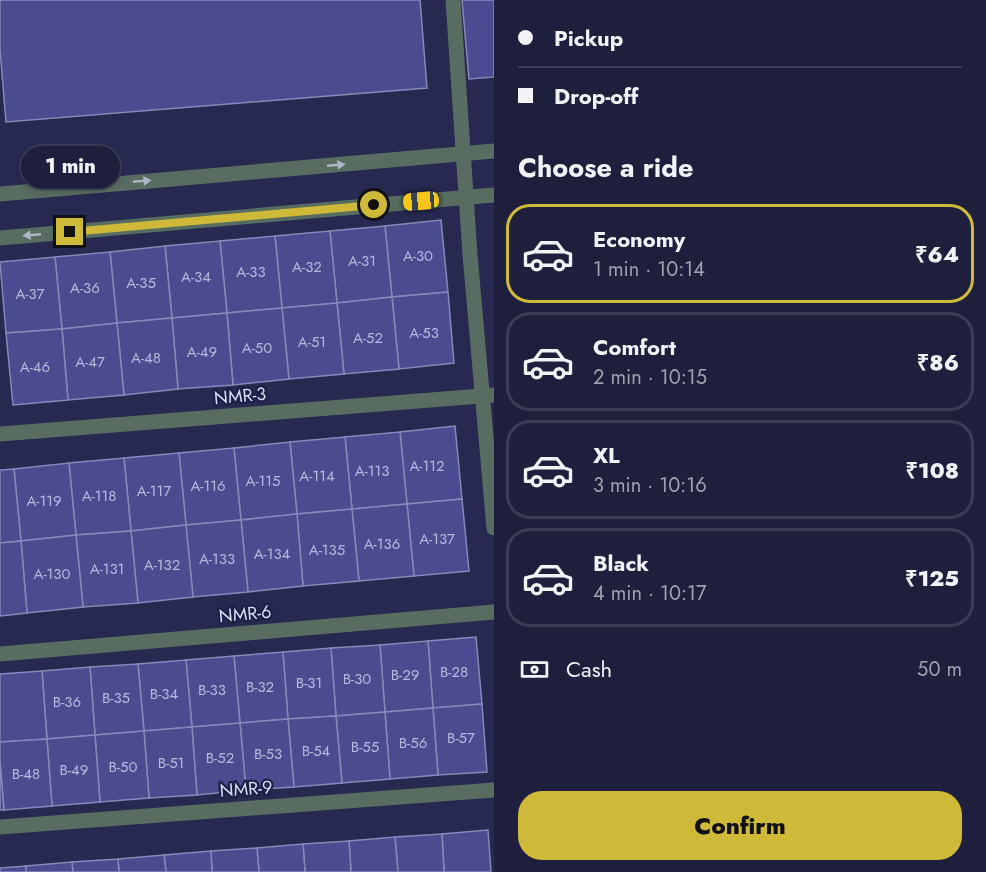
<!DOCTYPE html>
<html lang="en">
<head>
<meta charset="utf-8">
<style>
	body { margin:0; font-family:Jost,sans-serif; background:#2a2c48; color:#f1f3f6; height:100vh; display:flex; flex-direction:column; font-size:22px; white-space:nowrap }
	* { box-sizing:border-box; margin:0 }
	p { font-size:20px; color:#a0a2b0 }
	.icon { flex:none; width:33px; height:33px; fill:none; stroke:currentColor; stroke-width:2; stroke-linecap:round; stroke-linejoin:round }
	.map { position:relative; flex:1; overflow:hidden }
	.side { display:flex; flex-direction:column; background:#1d1f3d; width:492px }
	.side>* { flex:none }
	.guide { display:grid; align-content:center; height:132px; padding:0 24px; background:#1d1f3d }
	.end { position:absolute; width:27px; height:27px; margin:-14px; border:8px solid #ceb938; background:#111; box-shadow:0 0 0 3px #111 }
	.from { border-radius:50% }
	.bubble { position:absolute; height:42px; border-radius:21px; background:#1d1f3d; box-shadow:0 3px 9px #0003,0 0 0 2px #3b3d57; font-size:20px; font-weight:800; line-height:42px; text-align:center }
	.car { position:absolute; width:18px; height:36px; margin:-18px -9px; border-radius:8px; box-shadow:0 0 4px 2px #0007; background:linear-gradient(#f5c518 24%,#345 0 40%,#f5c518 0 76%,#345 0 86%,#f5c518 0) }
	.guide b { display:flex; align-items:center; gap:21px; height:57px; font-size:22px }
	.guide b+b { border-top:2px solid #3b3d57 }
	.guide i { width:15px; height:15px; background:#f1f3f6 }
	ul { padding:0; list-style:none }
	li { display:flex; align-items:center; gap:18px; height:99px; margin:0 12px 9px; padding:0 12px; border:3px solid #3b3d57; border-radius:24px }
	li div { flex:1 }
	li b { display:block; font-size:22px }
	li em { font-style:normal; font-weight:800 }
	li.current { border-color:#ceb938 }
	li>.icon { width:54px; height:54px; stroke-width:1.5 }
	h2 { padding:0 24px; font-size:27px; line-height:72px }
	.pay { display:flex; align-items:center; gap:15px; height:66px; padding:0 24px; font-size:22px }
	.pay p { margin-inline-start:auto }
	.action { display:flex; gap:12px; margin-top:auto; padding:12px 24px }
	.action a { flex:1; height:69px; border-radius:24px; background:#ceb938; color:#111; font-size:24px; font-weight:800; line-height:69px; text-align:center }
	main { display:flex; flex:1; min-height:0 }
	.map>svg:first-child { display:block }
</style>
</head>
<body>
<main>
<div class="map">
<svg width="494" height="872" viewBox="0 0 494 872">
	<rect width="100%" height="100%" fill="#272951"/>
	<g fill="#4a4c8f" stroke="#8489b9" stroke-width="1.5">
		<polygon points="0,0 420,0 427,88 6,122 0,50"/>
		<polygon points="462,0 494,0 494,77 469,79"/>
		<polygon points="441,220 448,292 392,297 385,226"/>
		<polygon points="385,226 392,297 337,303 330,231"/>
		<polygon points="330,231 337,303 282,308 275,236"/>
		<polygon points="275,236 282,308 227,313 220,241"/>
		<polygon points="220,241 227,313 172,318 165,246"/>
		<polygon points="165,246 172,318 117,323 110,252"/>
		<polygon points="110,252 117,323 62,329 55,257"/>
		<polygon points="55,257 62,329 6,333 0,262"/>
		<polygon points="448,292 454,363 399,369 392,297"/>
		<polygon points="392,297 399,369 344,374 337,303"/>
		<polygon points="337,303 344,374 289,379 282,308"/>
		<polygon points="282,308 289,379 233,385 227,313"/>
		<polygon points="227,313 233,385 178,389 172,318"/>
		<polygon points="172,318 178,389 124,395 117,323"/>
		<polygon points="117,323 124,395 68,400 62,329"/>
		<polygon points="62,329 68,400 13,405 6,333"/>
		<polygon points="455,426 462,499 407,504 400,432"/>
		<polygon points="400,432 407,504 352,509 345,437"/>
		<polygon points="345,437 352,509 297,514 290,442"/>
		<polygon points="290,442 297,514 241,520 234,448"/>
		<polygon points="234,448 241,520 186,525 179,453"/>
		<polygon points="179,453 186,525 131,531 124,458"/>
		<polygon points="124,458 131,531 76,535 69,463"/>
		<polygon points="69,463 76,535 21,541 14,469"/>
		<polygon points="14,469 21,541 0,543 0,470"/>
		<polygon points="462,499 469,571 414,576 407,504"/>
		<polygon points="407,504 414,576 359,581 352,509"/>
		<polygon points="352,509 359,581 303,586 297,514"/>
		<polygon points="297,514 303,586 248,592 241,520"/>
		<polygon points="241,520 248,592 193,597 186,525"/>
		<polygon points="186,525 193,597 138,603 131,531"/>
		<polygon points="131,531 138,603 83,607 76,535"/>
		<polygon points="76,535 83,607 27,613 21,541"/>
		<polygon points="21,541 27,613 0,616 0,543"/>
		<polygon points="476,637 482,704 433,708 428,641"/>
		<polygon points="428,641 433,708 385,712 380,645"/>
		<polygon points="380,645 385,712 336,716 331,648"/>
		<polygon points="331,648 336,716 288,719 283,652"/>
		<polygon points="283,652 288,719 240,723 234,656"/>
		<polygon points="234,656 240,723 192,727 186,660"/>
		<polygon points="186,660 192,727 144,731 138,664"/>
		<polygon points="138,664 144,731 95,735 90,667"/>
		<polygon points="90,667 95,735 47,739 42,671"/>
		<polygon points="42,671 47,739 0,742 0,674"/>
		<polygon points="482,704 487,772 438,775 433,708"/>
		<polygon points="433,708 438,775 390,779 385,712"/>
		<polygon points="385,712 390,779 342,783 336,716"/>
		<polygon points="336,716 342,783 294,787 288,719"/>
		<polygon points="288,719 294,787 246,790 240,723"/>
		<polygon points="240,723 246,790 197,795 192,727"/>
		<polygon points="192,727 197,795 149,798 144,731"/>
		<polygon points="144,731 149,798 100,802 95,735"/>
		<polygon points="95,735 100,802 52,806 47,739"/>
		<polygon points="47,739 52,806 4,810 0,762 0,742"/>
		<polygon points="0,762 4,810 0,810"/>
		<polygon points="488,830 491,872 444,872 442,834"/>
		<polygon points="442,834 444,872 398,872 395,837"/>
		<polygon points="395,837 398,872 351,872 349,841"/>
		<polygon points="349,841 351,872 305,872 303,844"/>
		<polygon points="303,844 305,872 259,872 257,848"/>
		<polygon points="257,848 259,872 212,872 211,851"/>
		<polygon points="211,851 212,872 166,872 164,855"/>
		<polygon points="164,855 166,872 119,872 118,859"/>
		<polygon points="118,859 119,872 73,872 72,862"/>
		<polygon points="72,862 73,872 26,872 26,866"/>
		<polygon points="26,866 26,872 0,872 0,868"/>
	</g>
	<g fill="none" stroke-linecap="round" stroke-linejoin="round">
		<g stroke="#586d61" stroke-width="15">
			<polyline points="453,0 470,255 494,528"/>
			<polyline points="0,434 494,395"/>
			<polyline points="0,654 494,612"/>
			<polyline points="0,827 494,790"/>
		</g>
		<g stroke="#586d61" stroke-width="15">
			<polyline points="0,194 494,151"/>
			<polyline points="0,238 494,195"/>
		</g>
	</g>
	<defs><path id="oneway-solid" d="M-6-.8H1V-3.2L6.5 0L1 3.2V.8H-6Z" transform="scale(1.5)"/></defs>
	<g fill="#acb6c2">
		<use href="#oneway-solid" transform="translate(336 165) rotate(-5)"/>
		<use href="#oneway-solid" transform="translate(142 181) rotate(-5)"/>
		<use href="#oneway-solid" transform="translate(32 235) rotate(175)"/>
	</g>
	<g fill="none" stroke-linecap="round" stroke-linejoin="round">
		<polyline stroke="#ceb938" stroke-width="8" points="70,232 374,205"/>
	</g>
	<g text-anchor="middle" stroke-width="4.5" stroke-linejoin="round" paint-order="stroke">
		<g font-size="15" fill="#b6b9dd">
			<text x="418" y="261">A-30</text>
			<text x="362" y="266">A-31</text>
			<text x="307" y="272">A-32</text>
			<text x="251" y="277">A-33</text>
			<text x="196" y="282">A-34</text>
			<text x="141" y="288">A-35</text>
			<text x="85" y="293">A-36</text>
			<text x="30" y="299">A-37</text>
			<text x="424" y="338">A-53</text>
			<text x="368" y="343">A-52</text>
			<text x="312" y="347">A-51</text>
			<text x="257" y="353">A-50</text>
			<text x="202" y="357">A-49</text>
			<text x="146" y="363">A-48</text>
			<text x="90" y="367">A-47</text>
			<text x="35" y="372">A-46</text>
			<text x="427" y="471">A-112</text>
			<text x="372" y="476">A-113</text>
			<text x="317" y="481">A-114</text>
			<text x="263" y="486">A-115</text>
			<text x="208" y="491">A-116</text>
			<text x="154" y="496">A-117</text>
			<text x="99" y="501">A-118</text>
			<text x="44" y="506">A-119</text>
			<text x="437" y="544">A-137</text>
			<text x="382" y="549">A-136</text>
			<text x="327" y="555">A-135</text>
			<text x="272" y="559">A-134</text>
			<text x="217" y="564">A-133</text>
			<text x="162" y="570">A-132</text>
			<text x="107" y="574">A-131</text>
			<text x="52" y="579">A-130</text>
			<text x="454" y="677">B-28</text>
			<text x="405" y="680">B-29</text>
			<text x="357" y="684">B-30</text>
			<text x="309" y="688">B-31</text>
			<text x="260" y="692">B-32</text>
			<text x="212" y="695">B-33</text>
			<text x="164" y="699">B-34</text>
			<text x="116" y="703">B-35</text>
			<text x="67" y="707">B-36</text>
			<text x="461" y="743">B-57</text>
			<text x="413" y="748">B-56</text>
			<text x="365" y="752">B-55</text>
			<text x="316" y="756">B-54</text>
			<text x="268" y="759">B-53</text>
			<text x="220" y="763">B-52</text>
			<text x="171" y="768">B-51</text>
			<text x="123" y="772">B-50</text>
			<text x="74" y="775">B-49</text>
			<text x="26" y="779">B-48</text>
		</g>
		<g font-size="18" fill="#daddf7" stroke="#1e1f46">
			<text transform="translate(240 396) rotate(-5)" y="6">NMR-3</text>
			<text transform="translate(245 614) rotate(-5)" y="6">NMR-6</text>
			<text transform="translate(246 789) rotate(-4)" y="6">NMR-9</text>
		</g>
	</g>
</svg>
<i class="end from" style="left:374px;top:205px"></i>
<i class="end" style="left:70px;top:232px"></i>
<div class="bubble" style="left:21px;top:146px;width:99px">1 min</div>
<i class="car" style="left:421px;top:201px;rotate:265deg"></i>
</div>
<section class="side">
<div class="guide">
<b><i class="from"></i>Pickup</b>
<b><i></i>Drop-off</b>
</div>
<h2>Choose a ride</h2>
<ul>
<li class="current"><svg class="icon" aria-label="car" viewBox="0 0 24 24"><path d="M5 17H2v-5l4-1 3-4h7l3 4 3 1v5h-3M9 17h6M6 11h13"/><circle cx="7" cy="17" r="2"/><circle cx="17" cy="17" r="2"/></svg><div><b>Economy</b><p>1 min · 10:14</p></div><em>₹64</em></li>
<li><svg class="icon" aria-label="car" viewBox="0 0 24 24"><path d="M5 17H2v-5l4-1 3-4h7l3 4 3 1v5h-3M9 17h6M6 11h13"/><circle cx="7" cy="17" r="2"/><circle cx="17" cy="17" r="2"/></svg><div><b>Comfort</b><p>2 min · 10:15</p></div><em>₹86</em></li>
<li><svg class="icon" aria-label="car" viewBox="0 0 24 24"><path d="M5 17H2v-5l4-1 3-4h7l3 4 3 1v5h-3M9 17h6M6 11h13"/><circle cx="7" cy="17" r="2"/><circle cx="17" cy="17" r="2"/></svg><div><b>XL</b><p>3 min · 10:16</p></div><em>₹108</em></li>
<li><svg class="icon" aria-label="car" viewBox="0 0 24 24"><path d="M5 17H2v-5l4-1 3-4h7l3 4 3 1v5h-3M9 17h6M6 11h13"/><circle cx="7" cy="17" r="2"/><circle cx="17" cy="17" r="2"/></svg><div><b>Black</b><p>4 min · 10:17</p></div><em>₹125</em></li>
</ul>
<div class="pay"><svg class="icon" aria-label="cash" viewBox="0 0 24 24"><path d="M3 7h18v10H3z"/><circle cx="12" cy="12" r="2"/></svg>Cash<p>50 m</p></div>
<div class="action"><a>Confirm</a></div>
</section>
</main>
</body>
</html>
